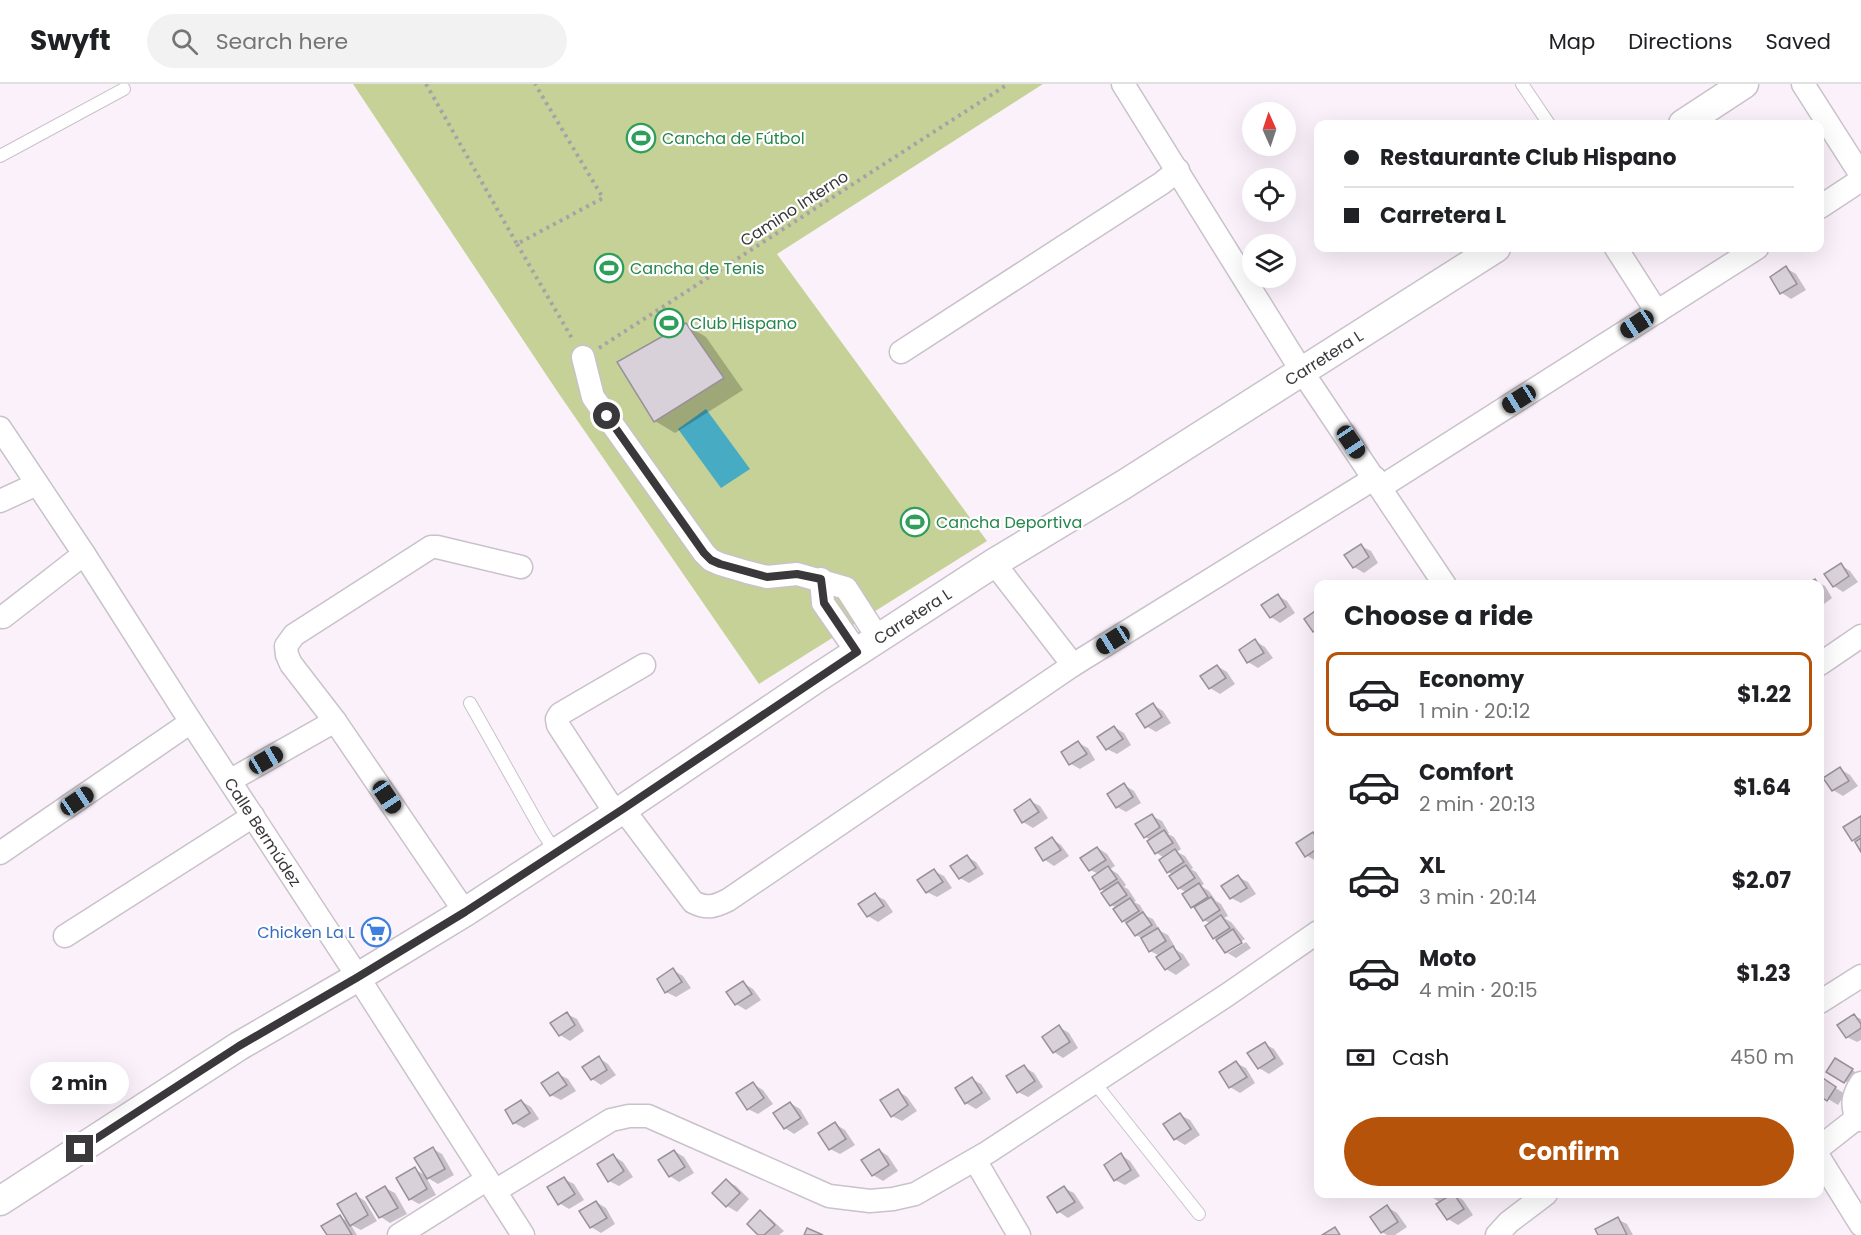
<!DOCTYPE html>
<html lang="en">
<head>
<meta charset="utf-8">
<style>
	body { margin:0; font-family:Poppins,sans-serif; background:#f2f2f2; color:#202124; height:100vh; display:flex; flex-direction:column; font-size:22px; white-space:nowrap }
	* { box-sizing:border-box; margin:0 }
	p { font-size:20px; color:#757577 }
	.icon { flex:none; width:33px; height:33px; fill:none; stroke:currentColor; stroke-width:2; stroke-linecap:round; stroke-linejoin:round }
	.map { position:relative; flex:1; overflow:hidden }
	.details { position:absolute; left:1314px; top:496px; width:510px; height:618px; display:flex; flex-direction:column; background:#fff; border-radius:12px; box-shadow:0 6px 24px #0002 }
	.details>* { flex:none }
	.guide { position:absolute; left:1314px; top:36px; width:510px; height:132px; border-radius:12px; box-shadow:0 6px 24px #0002; display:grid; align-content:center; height:132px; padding:0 30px; background:#fff }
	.needle { width:39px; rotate:357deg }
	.controls { position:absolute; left:1242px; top:18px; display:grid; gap:12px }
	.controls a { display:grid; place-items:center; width:54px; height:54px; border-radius:50%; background:#fff; box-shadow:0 6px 24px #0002; font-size:30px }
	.end { position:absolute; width:27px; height:27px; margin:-14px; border:8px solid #3b383b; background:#fff; box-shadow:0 0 0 3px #fff }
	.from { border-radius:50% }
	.bubble { position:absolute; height:42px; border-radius:21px; background:#fff; box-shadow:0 6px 24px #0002; font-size:20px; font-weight:700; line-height:42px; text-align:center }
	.car { position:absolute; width:18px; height:36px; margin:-18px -9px; border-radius:8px; box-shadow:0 0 4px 2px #0007; background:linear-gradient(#222 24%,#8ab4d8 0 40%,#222 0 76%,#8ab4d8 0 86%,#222 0) }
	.guide b { display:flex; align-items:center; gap:21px; height:57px; font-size:22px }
	.guide b+b { border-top:2px solid #e0e0e0 }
	.guide i { width:15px; height:15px; background:#202124 }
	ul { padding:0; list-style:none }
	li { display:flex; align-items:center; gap:18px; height:84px; margin:0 12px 9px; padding:0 18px; border:3px solid transparent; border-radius:12px }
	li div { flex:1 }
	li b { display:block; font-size:22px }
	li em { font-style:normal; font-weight:700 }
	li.current { border-color:#b45309 }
	li>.icon { width:54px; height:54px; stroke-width:1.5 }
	h2 { padding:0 30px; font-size:27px; line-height:72px }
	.pay { display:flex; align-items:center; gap:15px; height:66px; padding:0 30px; font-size:22px }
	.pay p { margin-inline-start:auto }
	.cta { display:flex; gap:12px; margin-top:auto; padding:12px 30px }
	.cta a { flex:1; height:69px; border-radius:36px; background:#b45309; color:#fff; font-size:24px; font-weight:700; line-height:69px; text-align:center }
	header { display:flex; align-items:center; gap:36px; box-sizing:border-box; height:84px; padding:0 30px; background:#fff; border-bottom:2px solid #e0e0e0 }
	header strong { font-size:28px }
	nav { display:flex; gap:33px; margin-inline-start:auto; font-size:21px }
	.search { width:420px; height:54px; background:#f2f2f2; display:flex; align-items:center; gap:15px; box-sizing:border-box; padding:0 21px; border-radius:33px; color:#757577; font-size:22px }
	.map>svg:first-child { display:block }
</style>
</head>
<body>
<header>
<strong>Swyft</strong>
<div class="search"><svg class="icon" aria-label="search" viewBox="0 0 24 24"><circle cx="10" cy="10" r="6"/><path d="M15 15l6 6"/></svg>Search here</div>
<nav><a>Map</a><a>Directions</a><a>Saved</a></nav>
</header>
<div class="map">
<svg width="1861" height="1151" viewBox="0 0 1861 1151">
	<rect width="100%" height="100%" fill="#faf1fa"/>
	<polygon fill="#c6d197" points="353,0 1043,0 777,170 987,457 759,600 557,307"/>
	<polygon fill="#46abc3" points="706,325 750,385 721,404 678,345"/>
	<g fill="#0003">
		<polygon points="1786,184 1796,190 1806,206 1791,215 1782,209 1772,193"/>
		<polygon points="686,241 706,253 743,306 675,349 655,337"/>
		<polygon points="1361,462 1371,467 1378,479 1364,489 1354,483"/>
		<polygon points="1841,481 1850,487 1858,498 1843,508 1834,502"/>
		<polygon points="1815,497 1825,502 1832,514 1820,523 1820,501 1808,501"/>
		<polygon points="1278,512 1287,517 1295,529 1280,539 1271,533"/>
		<polygon points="1318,527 1318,550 1314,547 1306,535"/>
		<polygon points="1255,557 1265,563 1273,574 1258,584 1248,578 1241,567"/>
		<polygon points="1217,582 1227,588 1235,600 1220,610 1210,604"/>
		<polygon points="1153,621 1163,627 1171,639 1156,648 1146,642"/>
		<polygon points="1114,643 1124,649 1131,661 1117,670 1107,665"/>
		<polygon points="1078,659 1088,664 1095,676 1080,685 1071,680"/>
		<polygon points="1840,685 1850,691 1858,702 1843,712 1833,706"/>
		<polygon points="1124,701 1134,707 1141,719 1126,728 1117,723"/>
		<polygon points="1030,717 1040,722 1048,734 1033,744 1023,738"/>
		<polygon points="1152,732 1162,737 1169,749 1168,750 1174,753 1181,765 1177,768 1185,772 1193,784 1191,785 1196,788 1204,800 1201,802 1209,807 1216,817 1221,820 1228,832 1224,834 1231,838 1245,855 1228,866 1228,869 1246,858 1251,864 1236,874 1226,868 1218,856 1214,854 1211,840 1204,836 1198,826 1192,823 1187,809 1179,804 1174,791 1168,788 1164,774 1157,769 1149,757 1151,756 1145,753"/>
		<polygon points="1861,734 1861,765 1853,756"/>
		<polygon points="1313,750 1318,753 1318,775 1316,777 1306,771"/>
		<polygon points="1052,755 1061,761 1069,772 1054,782 1045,776"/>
		<polygon points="1098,764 1107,770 1115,782 1110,785 1118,790 1126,801 1124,803 1128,805 1136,817 1134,818 1140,821 1146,832 1153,835 1160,847 1168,851 1175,863 1173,864 1183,870 1190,881 1176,891 1166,885 1160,872 1150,867 1143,855 1136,851 1129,841 1123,837 1117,824 1111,821 1106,808 1101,805 1094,794 1099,790 1090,786"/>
		<polygon points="967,773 976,778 984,790 969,799 960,794"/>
		<polygon points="934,787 944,792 952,804 937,813 927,808"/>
		<polygon points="1238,793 1248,798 1256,810 1241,819 1231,814"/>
		<polygon points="875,811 885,816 893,828 878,838 868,832"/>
		<polygon points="673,886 683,892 691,904 676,913 666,908"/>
		<polygon points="743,899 753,905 761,916 746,926 736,920"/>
		<polygon points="567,930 577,935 584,947 570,957 560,951"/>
		<polygon points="1854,932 1861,935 1861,956 1857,958 1847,953"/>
		<polygon points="1059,943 1069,949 1078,964 1063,974 1054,968"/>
		<polygon points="1265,960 1274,965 1284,980 1269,990 1259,984"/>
		<polygon points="599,974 608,980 616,991 601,1001 592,995"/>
		<polygon points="1236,979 1246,984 1255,999 1240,1009 1230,1003"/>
		<polygon points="1845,981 1861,992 1855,1003 1828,987"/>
		<polygon points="1024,983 1034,989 1043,1003 1028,1013 1018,1008"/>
		<polygon points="558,990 568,995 576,1007 561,1016 551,1011"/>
		<polygon points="1820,994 1845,1010 1838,1021 1820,1010"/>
		<polygon points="972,995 981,1000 991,1015 976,1025 966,1019 957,1005"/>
		<polygon points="753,1000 763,1006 773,1020 758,1030 748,1025"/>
		<polygon points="898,1007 907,1013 917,1027 902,1037 892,1032"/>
		<polygon points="521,1017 531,1023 539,1035 524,1044 514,1039"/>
		<polygon points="790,1019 800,1025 809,1040 794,1050 785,1044"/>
		<polygon points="1180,1031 1190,1036 1200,1051 1185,1061 1175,1055"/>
		<polygon points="835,1040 845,1046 855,1061 840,1070 830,1065"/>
		<polygon points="433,1065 442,1070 454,1091 438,1100 426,1093 436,1111 419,1120 410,1115 415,1085 426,1092"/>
		<polygon points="879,1066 888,1072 898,1087 883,1097 873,1091"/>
		<polygon points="674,1067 684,1073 694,1089 679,1098 670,1092"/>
		<polygon points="1121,1071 1130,1077 1140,1092 1125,1101 1115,1096"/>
		<polygon points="613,1072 623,1078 633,1093 619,1102 609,1097"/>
		<polygon points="564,1095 574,1100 584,1116 569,1125 559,1119"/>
		<polygon points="726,1097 736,1102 749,1115 737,1128 727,1122 714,1109"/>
		<polygon points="385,1104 395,1109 407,1130 390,1139 381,1133 369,1113"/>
		<polygon points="1064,1104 1074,1109 1084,1124 1068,1134 1059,1128 1049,1113"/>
		<polygon points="1427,1110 1453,1110 1463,1116 1473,1131 1458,1141 1448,1135 1441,1119"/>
		<polygon points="356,1111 365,1117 377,1137 361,1146 351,1141 357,1151 328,1151 340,1133 349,1138"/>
		<polygon points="596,1118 606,1124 615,1140 601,1149 591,1143"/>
		<polygon points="1387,1123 1397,1129 1407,1143 1395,1151 1387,1151 1382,1148"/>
		<polygon points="760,1128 770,1134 784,1147 779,1151 760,1151"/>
		<polygon points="1617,1135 1627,1140 1633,1151 1600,1151"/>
	</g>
	<g fill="#d9d1d9" stroke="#999199" stroke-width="1.5">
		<polygon points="1786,182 1797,200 1780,210 1770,193"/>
		<polygon points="686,239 724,294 654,338 617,278"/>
		<polygon points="1361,460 1369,473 1353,484 1344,471"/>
		<polygon points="1841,479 1849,492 1833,503 1824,490"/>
		<polygon points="1815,495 1819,501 1806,501"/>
		<polygon points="1278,510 1286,523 1270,534 1261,521"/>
		<polygon points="1318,525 1318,544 1313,548 1304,535"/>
		<polygon points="1255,555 1264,569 1247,579 1239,566"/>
		<polygon points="1217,581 1226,594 1209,605 1200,592"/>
		<polygon points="1153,619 1162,633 1145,644 1136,630"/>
		<polygon points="1114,642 1123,655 1106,666 1097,653"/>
		<polygon points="1078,657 1087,670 1069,681 1061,668"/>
		<polygon points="1840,683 1849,697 1832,707 1823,694"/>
		<polygon points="1124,699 1133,713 1116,724 1107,710"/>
		<polygon points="1030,715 1039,728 1022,739 1014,726"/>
		<polygon points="1152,730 1160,743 1144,754 1135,740"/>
		<polygon points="1861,732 1861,751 1852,757 1843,743"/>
		<polygon points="1164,746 1173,759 1155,770 1147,757"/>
		<polygon points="1313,748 1318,756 1318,764 1305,773 1296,759"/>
		<polygon points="1052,753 1061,766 1043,777 1035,764"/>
		<polygon points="1861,754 1861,768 1855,758"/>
		<polygon points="1097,763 1106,776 1089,787 1080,774"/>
		<polygon points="1175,765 1184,778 1167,789 1159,776"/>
		<polygon points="967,771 976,784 959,795 950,782"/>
		<polygon points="1186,781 1195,794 1178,805 1169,792"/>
		<polygon points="1108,782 1117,795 1100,806 1092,793"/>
		<polygon points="934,785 943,798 926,809 917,796"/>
		<polygon points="1238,791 1247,804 1230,815 1221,802"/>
		<polygon points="1118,798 1127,811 1110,822 1101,809"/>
		<polygon points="1199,799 1208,813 1191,824 1182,810"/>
		<polygon points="875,809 884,822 867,833 858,820"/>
		<polygon points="1211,813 1220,826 1203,837 1194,823"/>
		<polygon points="1130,814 1139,827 1122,838 1113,825"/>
		<polygon points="1143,828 1152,841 1135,852 1126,839"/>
		<polygon points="1221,831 1230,844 1213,855 1205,842"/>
		<polygon points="1158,844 1166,857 1149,868 1141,854"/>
		<polygon points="1233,845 1242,859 1225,869 1216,856"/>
		<polygon points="1173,862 1181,875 1165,886 1156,873"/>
		<polygon points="673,884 682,898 665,909 657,895"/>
		<polygon points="743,897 752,910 735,921 726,908"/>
		<polygon points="567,928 575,941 559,952 550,939"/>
		<polygon points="1854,930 1861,940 1861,944 1846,954 1837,941"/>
		<polygon points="1059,941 1070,958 1053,969 1042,953"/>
		<polygon points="1265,958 1275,974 1258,985 1247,969"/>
		<polygon points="599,972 607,986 591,996 582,983"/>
		<polygon points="1835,974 1853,985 1844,999 1826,988"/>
		<polygon points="1236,977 1247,993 1229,1004 1219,988"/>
		<polygon points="1024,981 1035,997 1017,1009 1006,992"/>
		<polygon points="558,988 567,1001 550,1012 541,999"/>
		<polygon points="1820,992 1836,1003 1827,1017 1820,1012"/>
		<polygon points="972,993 982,1009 965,1020 955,1004"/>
		<polygon points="753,998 764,1014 747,1026 736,1009"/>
		<polygon points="898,1005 908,1021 891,1033 880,1016"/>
		<polygon points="521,1016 530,1029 513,1040 505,1026"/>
		<polygon points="790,1018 801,1034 784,1045 773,1029"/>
		<polygon points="1180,1029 1191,1045 1174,1056 1163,1040"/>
		<polygon points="835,1038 846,1055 829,1066 818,1049"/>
		<polygon points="433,1063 445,1085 427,1095 414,1074"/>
		<polygon points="879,1065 889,1081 872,1092 861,1076"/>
		<polygon points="674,1066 685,1083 669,1093 658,1076"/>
		<polygon points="1121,1069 1131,1086 1114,1097 1104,1081"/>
		<polygon points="613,1070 624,1087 608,1098 597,1080"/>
		<polygon points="415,1083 427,1105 409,1116 396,1094"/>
		<polygon points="564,1093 575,1110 558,1121 547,1103"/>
		<polygon points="726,1095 740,1109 726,1123 712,1109"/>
		<polygon points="385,1102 398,1124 379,1134 366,1113"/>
		<polygon points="1064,1102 1075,1118 1057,1129 1047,1113"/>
		<polygon points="356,1109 368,1131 350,1142 337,1120"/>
		<polygon points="1452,1110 1454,1110 1464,1125 1447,1136 1436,1120"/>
		<polygon points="596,1117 607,1134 590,1144 579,1127"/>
		<polygon points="1387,1121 1398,1138 1381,1149 1370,1133"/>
		<polygon points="760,1126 775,1141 764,1151 758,1151 747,1140"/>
		<polygon points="340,1131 352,1151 327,1151 321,1142"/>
		<polygon points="1618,1133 1627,1151 1598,1151 1595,1145"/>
		<polygon points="1335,1143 1340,1151 1322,1151"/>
		<polygon points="807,1144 823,1151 804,1151"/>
	</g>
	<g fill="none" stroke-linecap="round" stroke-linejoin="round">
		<g stroke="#cac2ca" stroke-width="14">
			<g id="service">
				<polyline points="1522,0 1549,40"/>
				<polyline points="0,72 124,5"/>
				<polyline points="470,619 542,747 556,769"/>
				<polyline points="1094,998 1199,1130"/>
			</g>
		</g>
		<g stroke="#cac2ca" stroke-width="25">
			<g id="minor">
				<polyline points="1123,0 1301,286 1445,501"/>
				<polyline points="1803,0 1861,91"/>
				<polyline points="1820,123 1861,96"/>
				<polyline points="1616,164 1657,228"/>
				<polyline points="901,268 1162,99 1178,86"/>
				<polyline points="583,273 593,313 704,469 711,476 720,480 747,488 767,493 797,490 846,504 878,554"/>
				<path id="s1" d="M0,344l84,126 107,168 167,255 165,258"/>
				<polyline points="1381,403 1757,164"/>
				<polyline points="0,417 37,400"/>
				<polyline points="994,479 1073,581"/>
				<polyline points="821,495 823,519 857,568"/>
				<polyline points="3,533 84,470"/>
				<polyline points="1820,580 1861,552"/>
				<polyline points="231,696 335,637"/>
				<path d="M623,725l70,93c14,7 21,5 35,-2l345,-235 302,-187"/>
				<polyline points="616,730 558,641 557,635 560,630 644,581"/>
				<polyline points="0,769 191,638"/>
				<polyline points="465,828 335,637 291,580 287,571 286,562 294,551 431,463 437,463 521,483"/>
				<polyline points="65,852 253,732"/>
				<polyline points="1820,918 1861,892"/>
				<path d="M1861,999c-8,12 -10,22 -4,35l4,2"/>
				<polyline points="1820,1063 1857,1034"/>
				<polyline points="1820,1075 1861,1141"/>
				<polyline points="975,1076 1019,1151"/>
				<polyline points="495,1107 611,1036 629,1032 648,1032 829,1112 870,1117 893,1115 915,1110 988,1068 1227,911 1318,848"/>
				<polyline points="399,1151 486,1096"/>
				<polyline points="1497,1151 1509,1138 1546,1110"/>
			</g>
		</g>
		<g stroke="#cac2ca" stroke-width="31">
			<g id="tertiary">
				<polyline points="1683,40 1744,0"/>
				<path id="s2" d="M0,1117l239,-155 119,-69 107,-65 158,-103 191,-129 180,-117 129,-78 373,-237"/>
			</g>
		</g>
		<g stroke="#a8a2a8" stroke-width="4" stroke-dasharray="3 4.5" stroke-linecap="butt">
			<polyline points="426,0 517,160 603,114 535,0"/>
			<polyline points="517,160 573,256"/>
			<polyline points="599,264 1008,0"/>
		</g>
		<use href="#service" stroke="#fff" stroke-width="12"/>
		<use href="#minor" stroke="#fff" stroke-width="22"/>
		<use href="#tertiary" stroke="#fff" stroke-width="28"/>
	</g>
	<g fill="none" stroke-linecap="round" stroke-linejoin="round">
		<polyline stroke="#3b383b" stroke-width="8" points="80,1065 239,962 358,893 465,828 623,725 857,568 824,519 821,495 797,490 767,493 720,480 711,476 704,469 607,332"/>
	</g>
	<defs>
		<g id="stadium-ring" transform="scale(1.5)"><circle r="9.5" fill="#fff" stroke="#2e9e5b" stroke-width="1.5"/><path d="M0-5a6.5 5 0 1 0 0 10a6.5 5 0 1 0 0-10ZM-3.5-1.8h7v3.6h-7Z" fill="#2e9e5b"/></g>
		<g id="supermarket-ring" transform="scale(1.5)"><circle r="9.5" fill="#fff" stroke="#3f7fe0" stroke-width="1.5"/><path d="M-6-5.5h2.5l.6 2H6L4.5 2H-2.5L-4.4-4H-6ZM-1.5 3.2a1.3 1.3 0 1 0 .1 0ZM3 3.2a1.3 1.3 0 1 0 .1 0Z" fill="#3f7fe0"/></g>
	</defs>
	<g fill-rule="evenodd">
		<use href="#stadium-ring" x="641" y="54"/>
		<use href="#stadium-ring" x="609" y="184"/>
		<use href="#stadium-ring" x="669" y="239"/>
		<use href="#stadium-ring" x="915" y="438"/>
		<use href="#supermarket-ring" x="376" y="848"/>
	</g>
	<g text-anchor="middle" stroke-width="4.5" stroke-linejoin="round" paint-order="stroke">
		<g font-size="16" fill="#27864d" stroke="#fff" text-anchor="start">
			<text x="662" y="60">Cancha de Fútbol</text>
			<text x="630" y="190">Cancha de Tenis</text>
			<text x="690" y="245">Club Hispano</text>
			<text x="936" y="444">Cancha Deportiva</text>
		</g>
		<g font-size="16" fill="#3b383b" stroke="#fff">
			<text transform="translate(794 124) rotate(-33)" y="6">Camino Interno</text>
			<text dy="6" stroke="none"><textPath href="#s2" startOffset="1570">Carretera L</textPath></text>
			<text dy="6" stroke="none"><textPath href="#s2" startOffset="1084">Carretera L</textPath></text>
			<text dy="6" stroke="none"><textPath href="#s1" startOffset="482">Calle Bermúdez</textPath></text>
		</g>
		<g font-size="16" fill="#366cbe" stroke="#fff" text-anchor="end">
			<text x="355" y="854">Chicken La L</text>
		</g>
	</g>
</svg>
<div class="controls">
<a><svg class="needle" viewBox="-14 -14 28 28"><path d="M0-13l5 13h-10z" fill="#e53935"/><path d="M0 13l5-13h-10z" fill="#757577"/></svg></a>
<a><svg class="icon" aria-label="locate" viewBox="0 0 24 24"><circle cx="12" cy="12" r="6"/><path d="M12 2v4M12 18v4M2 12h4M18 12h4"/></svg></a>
<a><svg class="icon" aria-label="layers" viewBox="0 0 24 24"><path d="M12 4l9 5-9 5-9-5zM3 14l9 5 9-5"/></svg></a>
</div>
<i class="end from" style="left:607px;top:332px"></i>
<i class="end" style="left:80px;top:1065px"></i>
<div class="bubble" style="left:30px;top:978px;width:99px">2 min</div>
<i class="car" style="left:1637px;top:240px;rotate:237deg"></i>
<i class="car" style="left:1519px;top:315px;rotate:238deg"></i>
<i class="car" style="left:1351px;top:358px;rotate:146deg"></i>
<i class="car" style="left:1113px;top:556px;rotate:238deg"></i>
<i class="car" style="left:266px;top:676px;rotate:60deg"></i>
<i class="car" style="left:387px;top:713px;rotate:146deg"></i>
<i class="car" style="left:77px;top:717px;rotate:56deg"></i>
<div class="guide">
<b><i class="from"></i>Restaurante Club Hispano</b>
<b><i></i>Carretera L</b>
</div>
<section class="details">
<h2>Choose a ride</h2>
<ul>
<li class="current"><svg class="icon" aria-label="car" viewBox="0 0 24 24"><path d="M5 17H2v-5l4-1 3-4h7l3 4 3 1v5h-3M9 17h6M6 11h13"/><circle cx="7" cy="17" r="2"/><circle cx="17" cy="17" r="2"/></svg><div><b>Economy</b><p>1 min · 20:12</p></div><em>$1.22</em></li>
<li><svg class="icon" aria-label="car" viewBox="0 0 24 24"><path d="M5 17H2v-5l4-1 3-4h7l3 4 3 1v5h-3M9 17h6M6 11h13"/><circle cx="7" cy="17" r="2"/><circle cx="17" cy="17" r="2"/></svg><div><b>Comfort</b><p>2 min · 20:13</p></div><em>$1.64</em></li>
<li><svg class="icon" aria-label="car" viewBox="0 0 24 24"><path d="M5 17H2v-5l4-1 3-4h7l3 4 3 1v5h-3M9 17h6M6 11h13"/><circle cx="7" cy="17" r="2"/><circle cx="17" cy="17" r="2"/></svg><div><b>XL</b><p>3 min · 20:14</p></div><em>$2.07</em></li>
<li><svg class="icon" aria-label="car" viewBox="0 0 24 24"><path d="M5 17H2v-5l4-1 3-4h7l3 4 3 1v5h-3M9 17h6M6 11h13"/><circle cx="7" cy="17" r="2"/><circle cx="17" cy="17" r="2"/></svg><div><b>Moto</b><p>4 min · 20:15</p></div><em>$1.23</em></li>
</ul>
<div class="pay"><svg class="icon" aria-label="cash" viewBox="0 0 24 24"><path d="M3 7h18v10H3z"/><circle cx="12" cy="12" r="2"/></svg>Cash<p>450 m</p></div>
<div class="cta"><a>Confirm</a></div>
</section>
</div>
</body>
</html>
